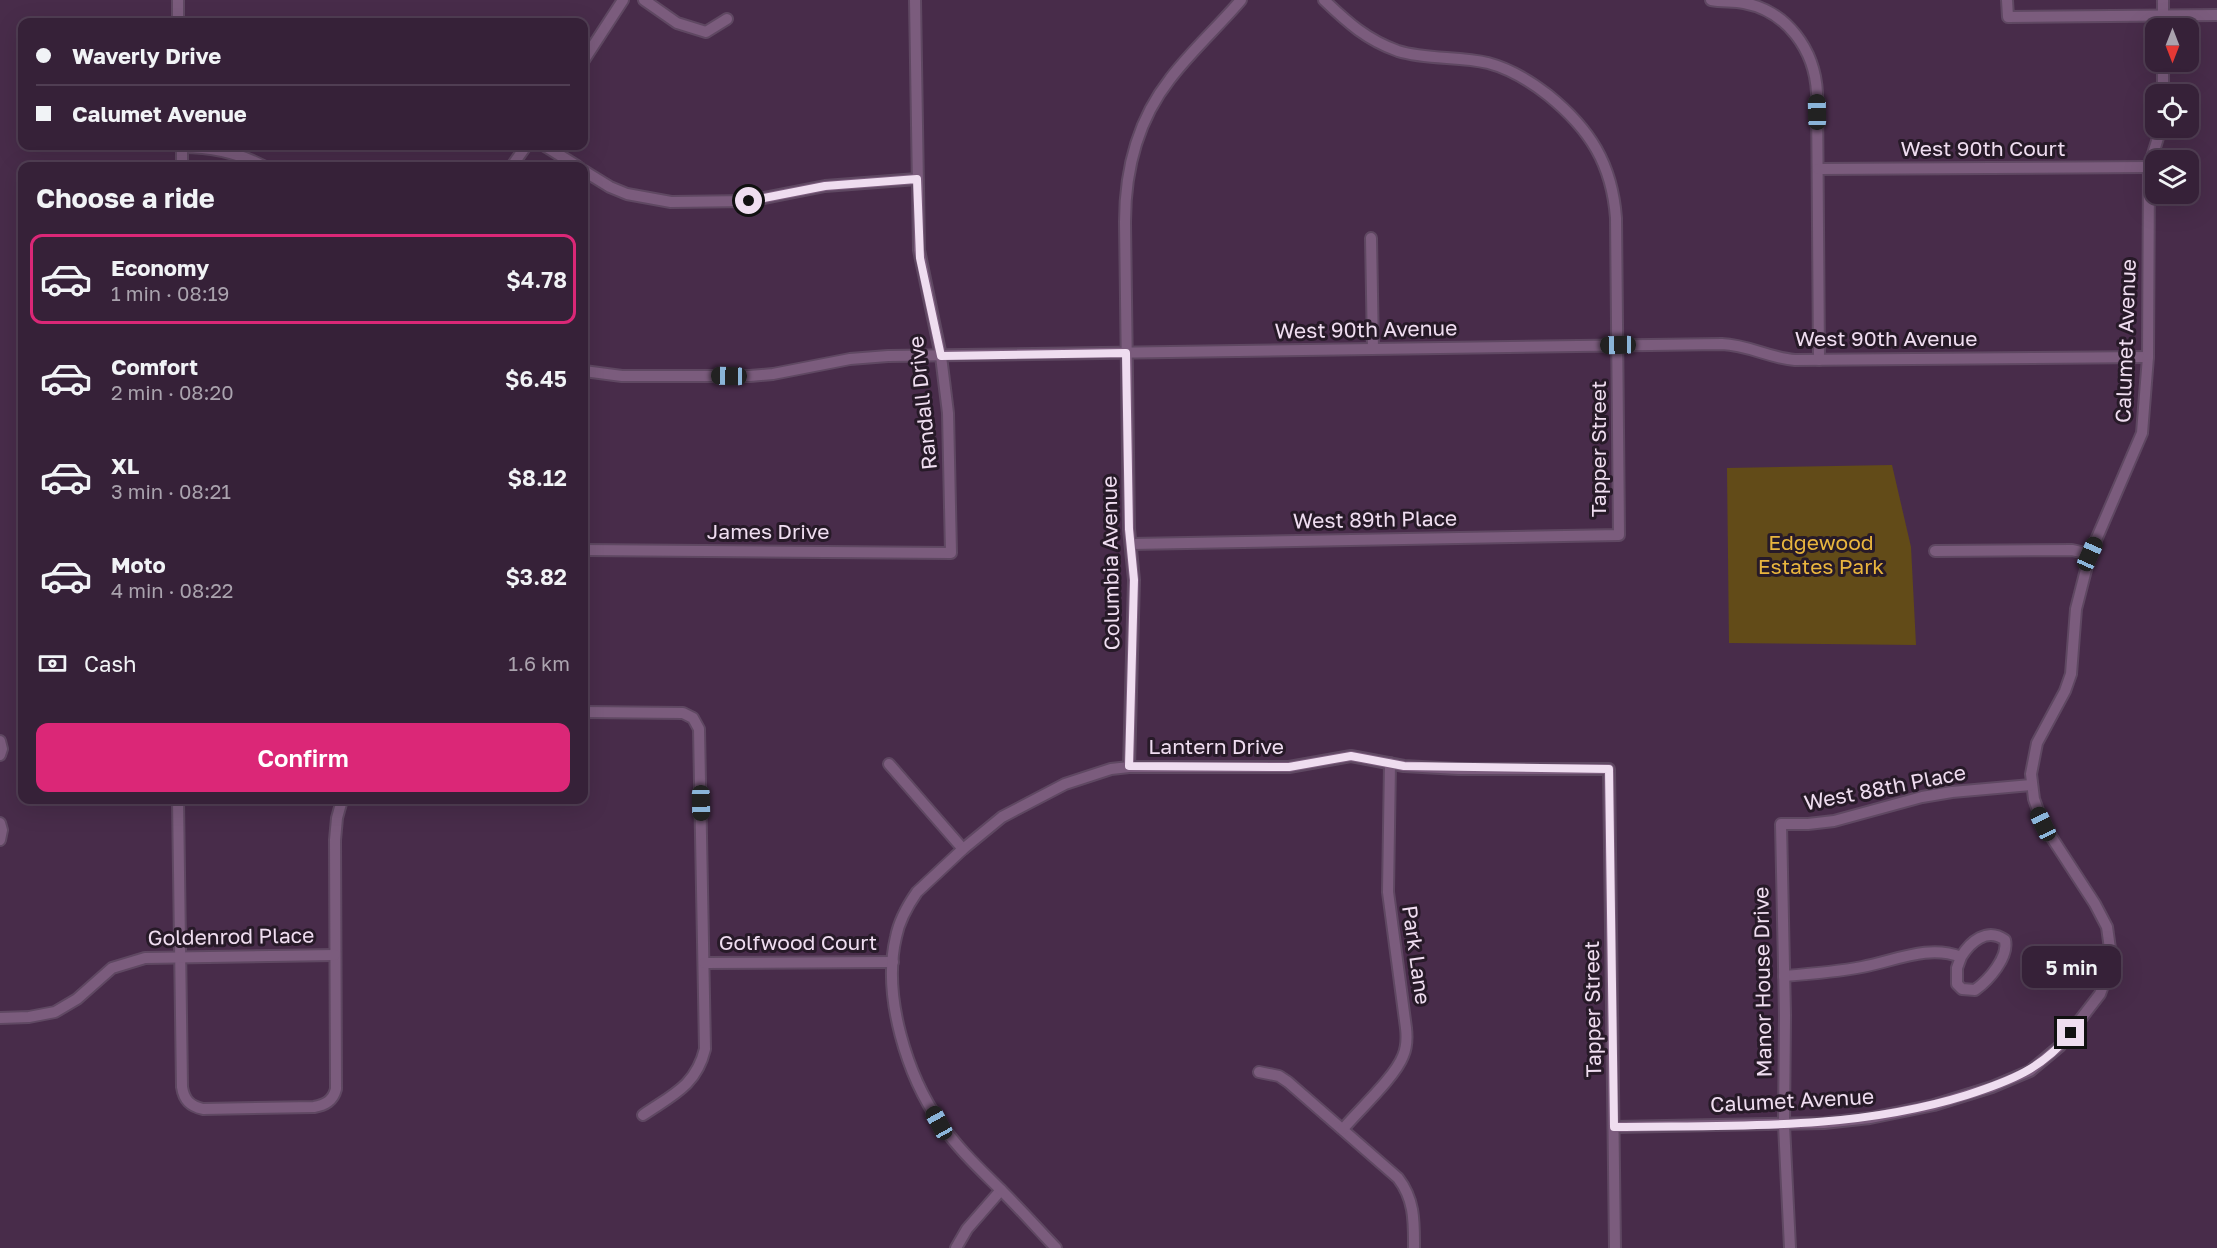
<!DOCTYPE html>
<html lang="en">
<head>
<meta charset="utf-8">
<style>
	body { margin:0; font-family:"Golos Text",sans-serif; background:#412e43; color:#f1f3f6; height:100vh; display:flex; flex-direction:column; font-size:22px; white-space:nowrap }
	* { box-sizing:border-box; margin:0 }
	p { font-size:20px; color:#aaa3ae }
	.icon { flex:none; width:33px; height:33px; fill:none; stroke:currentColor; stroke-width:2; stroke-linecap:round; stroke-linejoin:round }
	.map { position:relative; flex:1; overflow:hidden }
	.drawer { position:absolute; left:18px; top:162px; width:570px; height:642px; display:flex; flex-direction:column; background:#362138; border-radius:12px; box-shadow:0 6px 24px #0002,0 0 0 2px #503e53 }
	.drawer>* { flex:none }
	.banner { position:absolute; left:18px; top:18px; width:570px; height:132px; border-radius:12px; box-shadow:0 6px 24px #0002,0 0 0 2px #503e53; display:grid; align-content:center; height:132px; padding:0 18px; background:#362138 }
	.needle { width:39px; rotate:180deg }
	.controls { position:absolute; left:2145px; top:18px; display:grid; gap:12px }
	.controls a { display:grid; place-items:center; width:54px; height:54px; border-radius:12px; background:#362138; box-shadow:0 6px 24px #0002,0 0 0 2px #503e53; font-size:30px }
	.end { position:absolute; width:27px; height:27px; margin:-14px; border:8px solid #efddf0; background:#111; box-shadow:0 0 0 3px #111 }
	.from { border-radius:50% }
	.bubble { position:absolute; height:42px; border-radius:12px; background:#362138; box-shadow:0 6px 24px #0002,0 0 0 2px #503e53; font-size:20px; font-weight:600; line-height:42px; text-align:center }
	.car { position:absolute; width:18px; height:36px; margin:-18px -9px; border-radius:8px; box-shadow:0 0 4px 2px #0007; background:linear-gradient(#222 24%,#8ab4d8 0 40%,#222 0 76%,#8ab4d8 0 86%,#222 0) }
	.banner b { display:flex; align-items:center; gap:21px; height:57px; font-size:22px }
	.banner b+b { border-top:2px solid #503e53 }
	.banner i { width:15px; height:15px; background:#f1f3f6 }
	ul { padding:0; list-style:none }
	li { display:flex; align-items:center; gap:18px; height:90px; margin:0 12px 9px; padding:0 6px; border:3px solid transparent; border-radius:12px }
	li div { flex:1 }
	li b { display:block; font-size:22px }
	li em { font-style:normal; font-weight:600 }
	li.on { border-color:#db2777 }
	li>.icon { width:54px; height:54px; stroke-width:1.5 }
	h2 { padding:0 18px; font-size:27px; line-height:72px }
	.pay { display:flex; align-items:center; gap:15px; height:66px; padding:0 18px; font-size:22px }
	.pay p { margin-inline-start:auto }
	.cta { display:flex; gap:12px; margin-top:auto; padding:12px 18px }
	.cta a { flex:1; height:69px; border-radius:12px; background:#db2777; color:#fff; font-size:24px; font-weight:600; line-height:69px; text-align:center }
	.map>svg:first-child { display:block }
</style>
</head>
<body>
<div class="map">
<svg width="2217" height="1248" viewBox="0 0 2217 1248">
	<rect width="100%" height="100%" fill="#482c4a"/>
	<polygon fill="#624b18" points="1892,465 1911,547 1916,645 1729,643 1727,468"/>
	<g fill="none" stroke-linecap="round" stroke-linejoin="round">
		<g stroke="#5f4862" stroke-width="14">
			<g id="street">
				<polyline points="178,0 178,22"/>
				<polyline points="644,0 677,23 706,32 727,19"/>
				<path d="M1711,0c11,2 22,1 33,3 43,8 71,47 73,90l2,267"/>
				<polyline points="2007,0 2008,17 2217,15"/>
				<polyline points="2163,0 2163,28"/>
				<polyline points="584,60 623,0"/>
				<polyline points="2163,94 2163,62"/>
				<polyline points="182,146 182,166"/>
				<polyline points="545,146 577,166"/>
				<path d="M182,147c29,0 55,5 81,19"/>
				<polyline points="512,166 526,146"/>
				<polyline points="1818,169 2149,167"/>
				<polyline points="584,171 610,187 627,194 671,202 749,201 825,186 917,179"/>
				<polyline points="1371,238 1373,349"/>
				<path d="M584,371l38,5h128l23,-2 77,-15 38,-3 834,-12c27,1 47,14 73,16l353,-3"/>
				<path d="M1131,544l488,-9 -3,-317c-4,-54 -26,-89 -68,-123 -18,-14 -37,-26 -60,-32 -29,-7 -61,-3 -90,-12 -31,-11 -50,-28 -74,-51"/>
				<polyline points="584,550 951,553 948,413 941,356 919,250 915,0"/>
				<polyline points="1935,551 2072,550 2090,554"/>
				<path d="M584,712l99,1 10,5 6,11 6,320c-9,37 -33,46 -62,66"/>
				<polyline points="0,741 2,749 0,755"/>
				<polyline points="889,764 963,849"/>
				<path d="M1129,767l5,-187 -5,-51 -4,-307c0,-52 12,-101 45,-143 21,-28 48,-52 71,-79"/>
				<path d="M178,800l4,287c2,13 8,19 21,22l111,-2c11,-2 19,-6 22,-18l-1,-249 2,-22 5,-18"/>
				<polyline points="0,823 2,830 0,840"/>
				<polyline points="704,963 893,962"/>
				<path d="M1784,976c26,-2 52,-4 78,-9 33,-6 66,-23 99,-10 9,-15 26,-30 44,-17 4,17 -16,40 -30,50l-13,-1 -5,-5v-16l4,-11"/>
				<polyline points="0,1018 29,1017 55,1012 77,999 112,968 145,958 335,955"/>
				<path d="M1259,1072l20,4 9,6 110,96c17,22 16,44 16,70"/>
				<polyline points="1614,1127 1824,1123 1870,1118 1934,1105 1992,1087 2030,1071 2060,1046 2100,994 2109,969 2111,956 2107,927 2095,904 2043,824 2034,799 2031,774 2037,743 2065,691 2071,674 2076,609 2090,554 2142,433 2148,357 2149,167 2161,128"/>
				<path d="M1343,1129c16,-19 52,-52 60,-73 4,-9 4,-19 3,-28l-18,-136 2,-129"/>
				<polyline points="956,1248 967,1229 1001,1190"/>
				<path d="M1056,1248c-18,-19 -35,-38 -53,-56 -22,-22 -44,-42 -62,-68 -34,-48 -59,-128 -45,-187 3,-16 12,-32 21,-45l46,-43 39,-32 63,-33 46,-15 18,-2h160l62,-11 53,10 54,3h151l6,479"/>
				<polyline points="1790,1248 1784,1125 1785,1015 1781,824 1808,824 1834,821 1922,797 1952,792 2031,785"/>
			</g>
		</g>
		<use href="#street" stroke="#7b5c7d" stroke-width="10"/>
	</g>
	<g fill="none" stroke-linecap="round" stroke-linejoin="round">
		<path stroke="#efddf0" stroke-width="8" d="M749,201l76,-15 92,-7 3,79 21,98 185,-3 3,176 5,51 -5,186 160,1 62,-11 53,10 205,3 5,358c119,-2 238,4 353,-32 43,-14 75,-26 104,-62"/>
	</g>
	<g text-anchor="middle" stroke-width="6" stroke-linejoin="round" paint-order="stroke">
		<g font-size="21" fill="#efddf0" stroke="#271a28">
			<text x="1983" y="156">West 90th Court</text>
			<text transform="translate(1366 330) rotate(-1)" y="7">West 90th Avenue</text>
			<text x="1886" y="346">West 90th Avenue</text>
			<text transform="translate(2126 341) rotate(-88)" y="7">Calumet Avenue</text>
			<text transform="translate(923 403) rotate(-96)" y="7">Randall Drive</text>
			<text transform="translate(1599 449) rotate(-90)" y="7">Tapper Street</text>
			<text transform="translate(1375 520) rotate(-1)" y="7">West 89th Place</text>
			<text x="768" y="539">James Drive</text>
			<text transform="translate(1111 563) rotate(-91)" y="7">Columbia Avenue</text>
			<text x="1216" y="754">Lantern Drive</text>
			<text transform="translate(1885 788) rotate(-11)" y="7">West 88th Place</text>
			<text transform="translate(231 937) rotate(-1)" y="7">Goldenrod Place</text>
			<text x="798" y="950">Golfwood Court</text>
			<text transform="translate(1416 955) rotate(82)" y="7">Park Lane</text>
			<text transform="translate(1763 982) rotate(-91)" y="7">Manor House Drive</text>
			<text transform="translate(1593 1009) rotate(-91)" y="7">Tapper Street</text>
			<text transform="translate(1792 1101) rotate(-3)" y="7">Calumet Avenue</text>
		</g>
		<g font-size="21" fill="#e9b53e" stroke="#271a28">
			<text x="1821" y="550">Edgewood<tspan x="1821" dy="24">Estates Park</tspan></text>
		</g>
	</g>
</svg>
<div class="controls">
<a><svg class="needle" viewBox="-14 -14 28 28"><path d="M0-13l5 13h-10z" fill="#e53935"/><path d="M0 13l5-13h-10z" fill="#aaa3ae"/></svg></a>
<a><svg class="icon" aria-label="locate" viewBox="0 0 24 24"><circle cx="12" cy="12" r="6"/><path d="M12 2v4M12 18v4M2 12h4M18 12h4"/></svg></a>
<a><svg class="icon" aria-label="layers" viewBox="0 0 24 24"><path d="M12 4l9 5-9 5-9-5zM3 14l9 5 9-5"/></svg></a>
</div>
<i class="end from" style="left:749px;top:201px"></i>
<i class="end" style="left:2071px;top:1033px"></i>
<div class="bubble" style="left:2022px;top:946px;width:99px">5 min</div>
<i class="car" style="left:1817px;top:112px;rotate:359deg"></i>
<i class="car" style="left:1618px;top:345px;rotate:269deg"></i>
<i class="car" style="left:729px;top:376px;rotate:271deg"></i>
<i class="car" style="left:2090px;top:554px;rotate:24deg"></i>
<i class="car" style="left:701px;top:803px;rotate:179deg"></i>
<i class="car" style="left:2043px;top:824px;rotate:335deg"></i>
<i class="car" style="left:939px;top:1123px;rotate:331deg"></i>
<div class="banner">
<b><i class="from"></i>Waverly Drive</b>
<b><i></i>Calumet Avenue</b>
</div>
<section class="drawer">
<h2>Choose a ride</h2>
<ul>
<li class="on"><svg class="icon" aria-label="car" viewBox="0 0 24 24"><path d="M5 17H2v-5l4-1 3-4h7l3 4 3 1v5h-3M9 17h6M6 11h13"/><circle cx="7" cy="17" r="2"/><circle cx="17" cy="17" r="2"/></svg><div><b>Economy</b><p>1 min · 08:19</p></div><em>$4.78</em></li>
<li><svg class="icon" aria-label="car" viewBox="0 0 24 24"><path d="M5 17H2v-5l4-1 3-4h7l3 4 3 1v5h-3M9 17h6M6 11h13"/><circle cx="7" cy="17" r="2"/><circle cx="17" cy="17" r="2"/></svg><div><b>Comfort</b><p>2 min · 08:20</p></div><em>$6.45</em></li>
<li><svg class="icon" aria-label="car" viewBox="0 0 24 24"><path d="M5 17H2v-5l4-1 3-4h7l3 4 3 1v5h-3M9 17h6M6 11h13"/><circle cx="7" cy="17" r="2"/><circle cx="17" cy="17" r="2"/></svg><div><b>XL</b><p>3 min · 08:21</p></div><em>$8.12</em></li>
<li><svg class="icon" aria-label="car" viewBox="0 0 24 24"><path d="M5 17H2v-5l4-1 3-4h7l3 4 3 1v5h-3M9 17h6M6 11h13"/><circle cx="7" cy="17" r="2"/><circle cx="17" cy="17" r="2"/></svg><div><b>Moto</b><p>4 min · 08:22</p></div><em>$3.82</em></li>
</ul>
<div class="pay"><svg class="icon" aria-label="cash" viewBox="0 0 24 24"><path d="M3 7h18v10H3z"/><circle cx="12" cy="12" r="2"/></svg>Cash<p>1.6 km</p></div>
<div class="cta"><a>Confirm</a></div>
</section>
</div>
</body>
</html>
